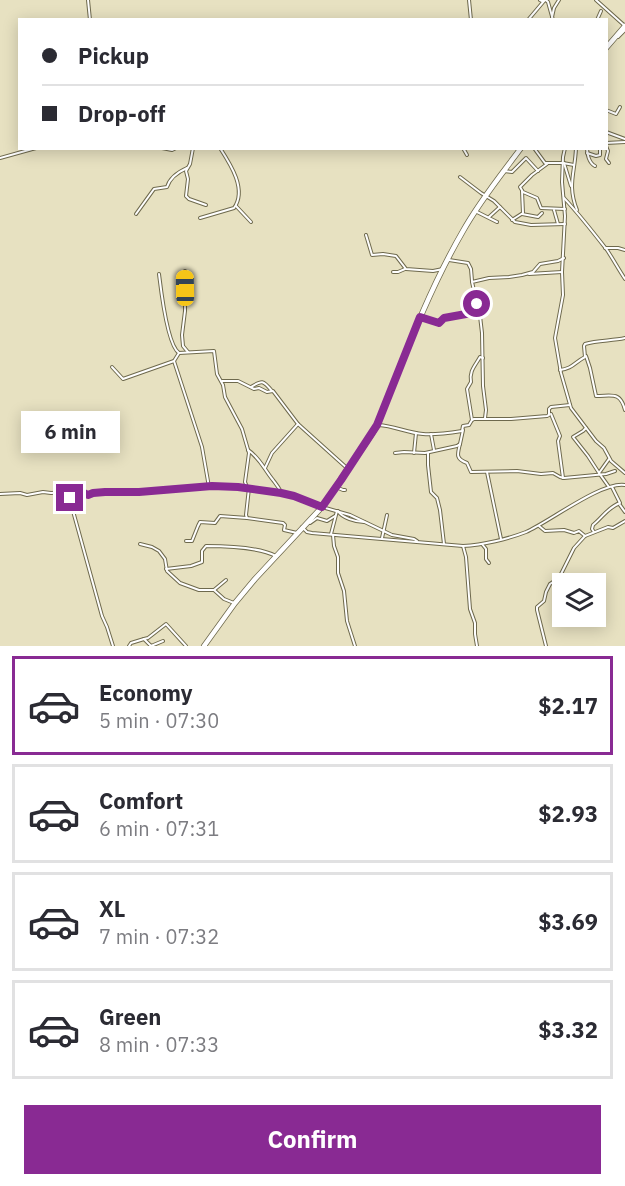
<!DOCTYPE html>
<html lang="en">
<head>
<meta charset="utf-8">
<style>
	body { margin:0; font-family:"IBM Plex Sans",sans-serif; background:#f7f7f7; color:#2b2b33; height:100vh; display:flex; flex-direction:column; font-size:22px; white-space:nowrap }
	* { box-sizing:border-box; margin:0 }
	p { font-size:20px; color:#7c7c81 }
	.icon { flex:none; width:33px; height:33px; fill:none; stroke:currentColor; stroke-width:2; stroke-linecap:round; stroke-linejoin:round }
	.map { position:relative; height:646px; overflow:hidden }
	.details { display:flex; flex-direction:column; background:#fff; flex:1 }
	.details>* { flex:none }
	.top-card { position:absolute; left:18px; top:18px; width:590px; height:132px; border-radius:0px; box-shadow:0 3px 15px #0003; display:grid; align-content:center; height:132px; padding:0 24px; background:#fff }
	.controls { position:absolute; left:552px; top:573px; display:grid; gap:12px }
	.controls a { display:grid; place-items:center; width:54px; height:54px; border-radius:0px; background:#fff; box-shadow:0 3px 15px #0003; font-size:30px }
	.end { position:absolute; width:27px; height:27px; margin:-14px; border:8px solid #892a93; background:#fff; box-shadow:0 0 0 3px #fff }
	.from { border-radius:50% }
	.bubble { position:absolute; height:42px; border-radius:0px; background:#fff; box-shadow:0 3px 15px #0003; font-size:20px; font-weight:700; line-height:42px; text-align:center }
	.car { position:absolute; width:18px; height:36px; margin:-18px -9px; border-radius:8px; box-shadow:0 0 4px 2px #0007; background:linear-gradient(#f5c518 24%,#345 0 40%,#f5c518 0 76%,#345 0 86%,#f5c518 0) }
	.top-card b { display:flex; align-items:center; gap:21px; height:57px; font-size:22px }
	.top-card b+b { border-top:2px solid #e1e1e2 }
	.top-card i { width:15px; height:15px; background:#2b2b33 }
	ul { padding:10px 0 0; list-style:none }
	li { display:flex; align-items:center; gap:18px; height:99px; margin:0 12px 9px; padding:0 12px; border:3px solid #e1e1e2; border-radius:0px }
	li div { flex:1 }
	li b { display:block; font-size:22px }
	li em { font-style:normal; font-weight:700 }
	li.active { border-color:#892a93 }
	li>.icon { width:54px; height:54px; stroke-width:1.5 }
	.cta { display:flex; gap:12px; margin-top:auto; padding:12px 24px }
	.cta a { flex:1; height:69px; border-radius:0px; background:#892a93; color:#fff; font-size:24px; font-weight:700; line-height:69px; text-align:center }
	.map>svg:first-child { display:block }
</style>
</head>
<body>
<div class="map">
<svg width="625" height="646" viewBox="0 0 625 646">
	<rect width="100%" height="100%" fill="#e7e1c1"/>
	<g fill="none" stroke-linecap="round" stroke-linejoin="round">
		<g stroke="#6e694d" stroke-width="4">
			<g id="minor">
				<polyline points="88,0 90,20"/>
				<polyline points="469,0 471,20"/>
				<polyline points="540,0 542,1 546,0 548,2 553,20"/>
				<polyline points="596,0 625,26"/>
				<polyline points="552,17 554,8 559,0"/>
				<polyline points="528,20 544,1"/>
				<polyline points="597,20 601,11"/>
				<polyline points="618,37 625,30"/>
				<polyline points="606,110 616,114 620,107"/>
				<polyline points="606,132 625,139"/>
				<polyline points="606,143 625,142"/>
				<polyline points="606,146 608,151 606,159 609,163"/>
				<polyline points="162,148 172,150 176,148"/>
				<polyline points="193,148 190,164 186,171 188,179 186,196 189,199 206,205"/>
				<polyline points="463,148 467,155"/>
				<polyline points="534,148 545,163 563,163 574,165"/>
				<polyline points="565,148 563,157 562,182 565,216 562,272 563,295 555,338 561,373 571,408 596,441 604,448 611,461 625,473"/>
				<path d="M576,148c-1,25 -9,37 1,62"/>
				<path d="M587,148c0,6 2,15 8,18"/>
				<polyline points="587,153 596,156 600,155 600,148"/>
				<polyline points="0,158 36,148"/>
				<polyline points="564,163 571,186"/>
				<polyline points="547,164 532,175 520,187 523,192 537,198 541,208 565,209"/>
				<polyline points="504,171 512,172 526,158 538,171"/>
				<polyline points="460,177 481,193 494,201 515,222 531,225 565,224"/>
				<path d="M564,198c15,16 29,34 43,52 6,9 12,20 18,29"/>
				<polyline points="236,206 251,222"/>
				<polyline points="554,210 558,224"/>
				<polyline points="475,211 497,222"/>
				<path d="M136,214l18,-25 13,-2c3,-10 11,-15 20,-19"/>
				<polyline points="522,214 538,217 542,213"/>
				<polyline points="489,217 500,207"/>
				<path d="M200,218l34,-10c13,-18 -3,-43 -14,-60"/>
				<polyline points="512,220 523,213 522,191"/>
				<polyline points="366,235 372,255 383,254 396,256 406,269 433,271 443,269"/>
				<polyline points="605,248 618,248 625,250"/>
				<polyline points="449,260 468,263 471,269 472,281"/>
				<polyline points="185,271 185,311 182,335 183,346 188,352"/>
				<polyline points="393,272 398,272 405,269"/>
				<path d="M159,274c2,16 8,71 20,79"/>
				<polyline points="529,274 562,272"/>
				<polyline points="420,317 439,323 445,317 479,311"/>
				<path d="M586,356l4,12 6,28c16,0 24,-5 29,14"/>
				<polyline points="174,361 202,447 209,487"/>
				<polyline points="112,367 123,379 174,361 179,353 214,351 217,374 223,385 225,397 242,429 249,453 245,482 247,487"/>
				<path d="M560,370c12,-1 15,-8 25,-13l-1,-11 1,-2c13,-4 27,-3 40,-6"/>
				<polyline points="222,381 238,381 254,389 259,388 267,392 273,391 298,424 348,469"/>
				<path d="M251,387c11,-7 12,-7 21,4"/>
				<polyline points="551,414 560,436 558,441 563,478"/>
				<polyline points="485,418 486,410 483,386 482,333 480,316 472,282 489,278 509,277 522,275 533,272 540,264 558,261 564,258"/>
				<path d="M472,420l-5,-31 4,-7c-2,-11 4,-16 9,-25l3,1"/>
				<path d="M379,425c15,1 29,8 44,9 12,1 26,-1 39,-3l1,-5 6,-1 3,-5 2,-1h37l36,-3 2,-1v-6l2,-2 19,-2"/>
				<polyline points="586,428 583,431 573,437 588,456 599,473"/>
				<polyline points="431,434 434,450"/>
				<path d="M460,444c-3,11 -4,15 7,19l4,9 46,-1 24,3 12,-1 7,4 4,1 42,-4 9,-3"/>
				<path d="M248,450c12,8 16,19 25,30 3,4 5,6 8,12"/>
				<polyline points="395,453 404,452 425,453 457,446 460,444 463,430"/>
				<polyline points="414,453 416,433"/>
				<polyline points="428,453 428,465 431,492 437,498 440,510 444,544"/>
				<polyline points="265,468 272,453 298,424"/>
				<polyline points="487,472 501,539"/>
				<polyline points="336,487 343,490 345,490"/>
				<polyline points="609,487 599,473 609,459"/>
				<polyline points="249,488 246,515 247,518 283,523 285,525 284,530 297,533"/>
				<polyline points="70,493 70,496 73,511 102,616 107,627 113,646"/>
				<path d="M0,494l20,-1 7,2 16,-3 8,1 18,-1 15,1 5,2c13,-7 33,-2 48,-3 14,0 29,-1 44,-3l4,-1 24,-1h29l43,6 13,3 28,11 28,8 42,20 22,4 3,2"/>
				<polyline points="620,505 625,512"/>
				<path d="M338,511c4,7 18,11 26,11"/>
				<polyline points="310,523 317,518 327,521 335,516"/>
				<polyline points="539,526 545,531 564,530 574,533 579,531 585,536"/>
				<path d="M302,527l5,5 5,1 151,13c20,-1 45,-7 63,-14 23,-10 76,-51 99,-47"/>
				<path d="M594,532l-2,-3 1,-4c9,-7 15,-18 27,-22l-8,-16"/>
				<polyline points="331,534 337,511"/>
				<polyline points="333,535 334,546 338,557 338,573 344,591 347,621 355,646"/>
				<polyline points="382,538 387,515"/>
				<polyline points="186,541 192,541 198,526 200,522 215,523 220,516 247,518"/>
				<polyline points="140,544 152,547 159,551 165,559 167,571 180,583 199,590 214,590 224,599 234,603"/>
				<polyline points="482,544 486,549 486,559 489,563"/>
				<polyline points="463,546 466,557 470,609 475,623 475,634 477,646"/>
				<path d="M166,569l25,-3 11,-4v-11l4,-5c21,0 52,1 70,10"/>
				<polyline points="214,590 226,580"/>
				<polyline points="144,639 148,638 166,624 186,646"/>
				<polyline points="129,646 131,643 144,639 151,646 163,641"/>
				<polyline points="546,646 537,610 537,607 544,601 546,592 550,584 559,578 574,548 585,536 608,527 613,528 625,521"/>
			</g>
		</g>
		<g stroke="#6e694d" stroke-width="6">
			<g id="secondary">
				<polyline points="606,48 625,26"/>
				<path d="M204,646l31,-43 20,-24 67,-72 50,-73 5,-9c26,-65 50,-132 86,-194 16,-29 38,-56 58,-83"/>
			</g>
		</g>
		<use href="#minor" stroke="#fff" stroke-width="2"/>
		<use href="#secondary" stroke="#fff" stroke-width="4.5"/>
	</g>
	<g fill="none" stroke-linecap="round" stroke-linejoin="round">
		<polyline stroke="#892a93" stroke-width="8" points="70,498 70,495 71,492 84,493 88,495 93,493 105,492 139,492 212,486 238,487 281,493 294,496 322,507 341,480 377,425 420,317 439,323 444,318 477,312 479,310 477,304"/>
	</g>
</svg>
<div class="controls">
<a><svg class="icon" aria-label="layers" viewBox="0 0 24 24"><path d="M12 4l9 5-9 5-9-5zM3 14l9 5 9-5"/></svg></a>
</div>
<i class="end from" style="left:477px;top:304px"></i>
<i class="end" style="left:70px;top:498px"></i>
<div class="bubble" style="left:21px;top:411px;width:99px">6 min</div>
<i class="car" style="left:185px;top:288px;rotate:359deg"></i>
<div class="top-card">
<b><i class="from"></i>Pickup</b>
<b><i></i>Drop-off</b>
</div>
</div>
<section class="details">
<ul>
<li class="active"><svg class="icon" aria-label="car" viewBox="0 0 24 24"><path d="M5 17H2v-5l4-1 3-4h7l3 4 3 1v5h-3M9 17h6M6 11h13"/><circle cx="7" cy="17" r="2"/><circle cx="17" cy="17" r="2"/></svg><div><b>Economy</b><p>5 min · 07:30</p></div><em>$2.17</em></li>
<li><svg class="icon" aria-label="car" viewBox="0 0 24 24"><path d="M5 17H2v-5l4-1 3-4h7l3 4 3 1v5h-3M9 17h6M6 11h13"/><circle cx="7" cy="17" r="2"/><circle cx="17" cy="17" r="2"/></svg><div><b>Comfort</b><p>6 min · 07:31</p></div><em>$2.93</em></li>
<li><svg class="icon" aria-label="car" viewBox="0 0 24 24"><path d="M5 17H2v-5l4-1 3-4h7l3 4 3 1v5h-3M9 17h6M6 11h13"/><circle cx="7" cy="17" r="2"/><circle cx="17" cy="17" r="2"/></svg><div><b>XL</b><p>7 min · 07:32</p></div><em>$3.69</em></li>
<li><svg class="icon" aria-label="car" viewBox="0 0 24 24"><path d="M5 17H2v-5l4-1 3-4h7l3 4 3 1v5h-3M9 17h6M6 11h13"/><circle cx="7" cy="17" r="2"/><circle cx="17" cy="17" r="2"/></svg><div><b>Green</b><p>8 min · 07:33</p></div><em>$3.32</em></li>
</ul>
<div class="cta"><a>Confirm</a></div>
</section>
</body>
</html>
